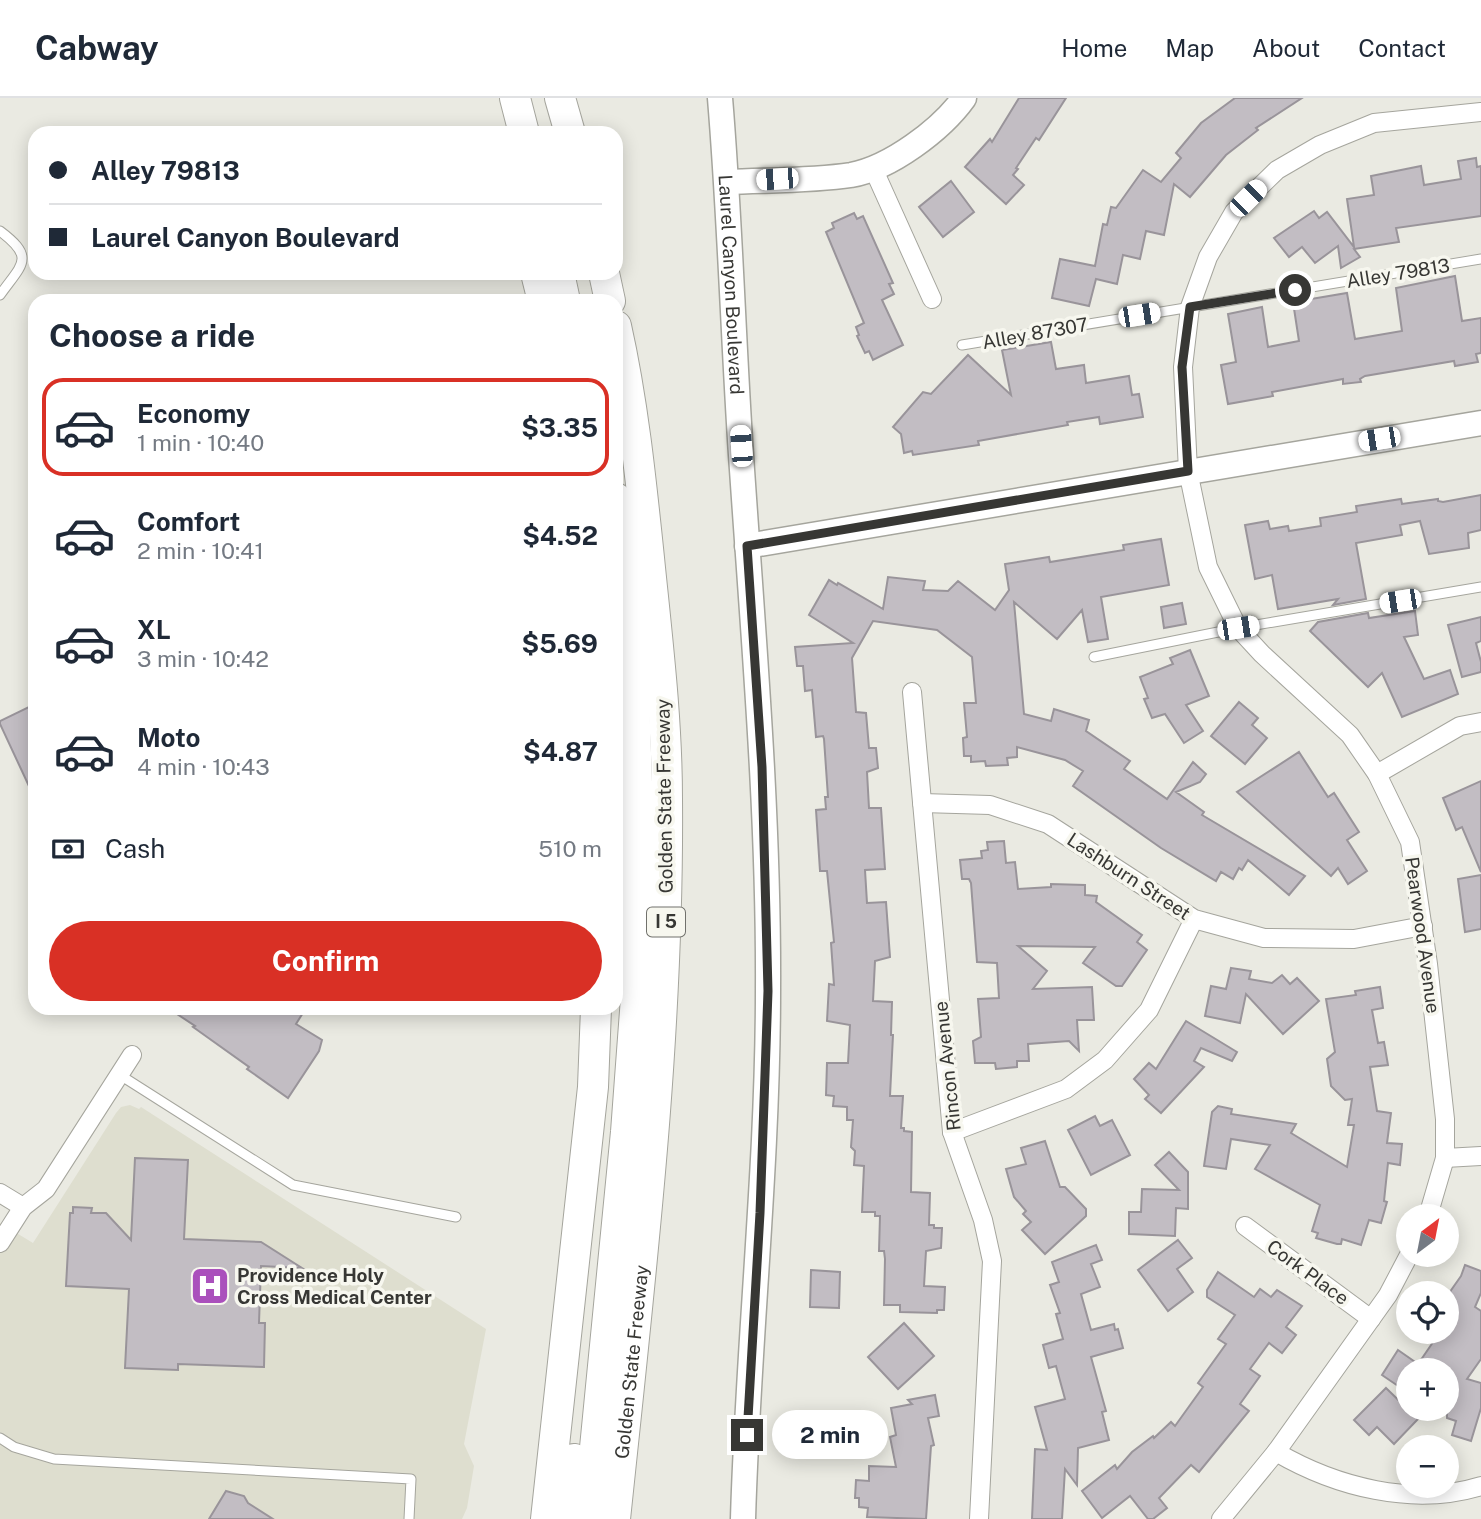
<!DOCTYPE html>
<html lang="en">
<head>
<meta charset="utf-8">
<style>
	body { margin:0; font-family:"Public Sans",sans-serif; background:#f6f6f7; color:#1f2937; height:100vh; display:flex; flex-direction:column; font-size:26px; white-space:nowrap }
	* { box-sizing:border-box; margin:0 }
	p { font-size:23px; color:#747a83 }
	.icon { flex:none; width:38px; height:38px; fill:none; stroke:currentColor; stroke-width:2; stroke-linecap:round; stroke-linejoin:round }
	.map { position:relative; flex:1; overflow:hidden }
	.details { position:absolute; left:28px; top:196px; width:595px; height:721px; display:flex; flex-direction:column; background:#fff; border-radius:21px; box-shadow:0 4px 18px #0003 }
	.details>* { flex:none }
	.top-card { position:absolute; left:28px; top:28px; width:595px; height:154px; border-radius:21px; box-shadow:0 4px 18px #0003; display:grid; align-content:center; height:154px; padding:0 21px; background:#fff }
	.needle { width:46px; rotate:32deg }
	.fabs { position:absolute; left:1396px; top:1106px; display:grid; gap:14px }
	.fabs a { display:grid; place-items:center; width:63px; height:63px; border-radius:50%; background:#fff; box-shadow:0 4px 18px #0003; font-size:35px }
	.end { position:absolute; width:32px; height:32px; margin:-16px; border:9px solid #373734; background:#fff; box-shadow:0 0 0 4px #fff }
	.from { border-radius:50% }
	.bubble { position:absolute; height:49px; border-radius:24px; background:#fff; box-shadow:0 4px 18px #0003; font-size:23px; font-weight:700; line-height:49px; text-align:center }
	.car { position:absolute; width:21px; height:42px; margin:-21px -10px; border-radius:9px; box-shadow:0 0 5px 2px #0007; background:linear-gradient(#fff 24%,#345 0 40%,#fff 0 76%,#345 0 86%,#fff 0) }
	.top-card b { display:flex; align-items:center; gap:24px; height:66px; font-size:26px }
	.top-card b+b { border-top:2px solid #e0e1e3 }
	.top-card i { width:18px; height:18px; background:#1f2937 }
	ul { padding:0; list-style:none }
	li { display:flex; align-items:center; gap:21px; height:98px; margin:0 14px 10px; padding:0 7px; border:4px solid transparent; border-radius:21px }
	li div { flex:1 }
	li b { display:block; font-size:26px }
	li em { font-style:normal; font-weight:700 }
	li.selected { border-color:#d93025 }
	li>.icon { width:63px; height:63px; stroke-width:1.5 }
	h2 { padding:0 21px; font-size:32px; line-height:84px }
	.pay { display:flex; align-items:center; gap:18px; height:77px; padding:0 21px; font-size:26px }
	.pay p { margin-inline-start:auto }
	.action { display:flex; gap:14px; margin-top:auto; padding:14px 21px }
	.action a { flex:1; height:80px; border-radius:42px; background:#d93025; color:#fff; font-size:28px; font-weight:700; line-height:80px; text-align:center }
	header { display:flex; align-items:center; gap:42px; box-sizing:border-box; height:98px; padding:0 35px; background:#fff; border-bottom:2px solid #e0e1e3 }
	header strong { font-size:33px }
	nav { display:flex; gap:38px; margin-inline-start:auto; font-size:24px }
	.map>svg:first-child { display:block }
</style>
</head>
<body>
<header>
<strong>Cabway</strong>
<nav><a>Home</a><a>Map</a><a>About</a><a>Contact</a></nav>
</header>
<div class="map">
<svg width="1481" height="1421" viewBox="0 0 1481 1421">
	<rect width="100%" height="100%" fill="#eaeae2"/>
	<polygon fill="#dedecf" points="130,1007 139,1011 141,1009 486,1231 464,1346 474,1368 467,1410 462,1421 0,1421 0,1125 33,1145 116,1015 121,1009"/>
	<g fill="#c2bdc3" stroke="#99949a" stroke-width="2">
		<polygon points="1019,0 1066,0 1039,42 1036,40 1016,70 1018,71 1013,77 1024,87 1006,106 965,69 990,41 992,44"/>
		<polygon points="1235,0 1302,0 1256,30 1258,32 1226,57 1190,99 1174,86 1164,137 1146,133 1140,161 1123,157 1117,186 1096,181 1089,208 1052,200 1060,161 1095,168 1103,126 1107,127 1111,109 1116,110 1143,72 1161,84 1181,60 1176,55 1201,25"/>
		<polygon points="1476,60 1477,69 1481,68 1481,118 1396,130 1399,144 1354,151 1360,159 1341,170 1338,148 1315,165 1302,149 1289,159 1274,140 1314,113 1319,120 1327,114 1354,149 1347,101 1374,97 1371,78 1421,68 1424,87 1461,81 1458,63"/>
		<polygon points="951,83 974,114 943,139 919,109"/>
		<polygon points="854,115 857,121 863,118 893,185 889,186 894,196 882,202 903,247 873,262 869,253 865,255 857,238 859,237 856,229 864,225 826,134 834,130 832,125"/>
		<polygon points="1455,178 1462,223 1481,220 1481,255 1476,256 1478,264 1455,268 1454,263 1365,278 1360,281 1361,284 1343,286 1343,281 1272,294 1273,298 1228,306 1221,267 1236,264 1228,216 1262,209 1268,249 1299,243 1293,204 1347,195 1355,241 1402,233 1396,190"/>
		<polygon points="1051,244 1056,271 1084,267 1086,285 1129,278 1132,297 1139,296 1143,319 1100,326 1099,319 1067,324 1068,327 978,343 979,347 913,357 912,353 904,355 901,336 893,329 923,294 931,296 968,257 1011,297 1002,252"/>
		<polygon points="1481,397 1481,432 1468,435 1469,450 1429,456 1420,423 1400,427 1402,437 1356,445 1366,501 1333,507 1338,501 1278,511 1272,477 1255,481 1245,427 1268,423 1270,431 1288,428 1289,433 1321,428 1320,420 1357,414 1356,408 1401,401 1402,406 1438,401 1438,403 1443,404"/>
		<polygon points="1161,441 1169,487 1101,499 1108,541 1088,544 1082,512 1057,541 1014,504 1024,616 1051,623 1054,611 1089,622 1086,633 1130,663 1124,671 1167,701 1193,664 1206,676 1200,684 1176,694 1204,714 1202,717 1305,778 1289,797 1248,762 1242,772 1239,770 1233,781 1221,774 1216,783 1161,750 1073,688 1083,673 1065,662 1017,649 1017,659 1007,660 1008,667 986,668 985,663 971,664 971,658 964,658 963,640 967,639 964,605 976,605 972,559 937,532 873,523 852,560 856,614 866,615 869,650 876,650 878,670 867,674 869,710 881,710 885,771 865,772 867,805 886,804 890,859 875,863 873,903 892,904 891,937 893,937 890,998 903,998 901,1030 904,1030 904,1033 912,1034 911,1094 930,1095 929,1127 934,1127 934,1130 942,1130 941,1150 926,1153 924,1188 945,1189 944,1212 937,1212 937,1215 900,1214 900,1207 884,1207 885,1161 884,1153 879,1153 880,1118 875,1118 875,1114 862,1114 864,1068 854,1067 855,1053 851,1049 853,1022 847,1022 847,1009 833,1008 834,998 826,997 827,965 848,965 850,927 827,923 829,886 834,887 831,845 834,844 827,773 820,773 816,712 826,711 825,699 828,699 824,641 823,638 816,639 812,592 805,593 803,568 797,568 795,549 853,545 809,517 829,482 837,487 838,485 883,511 888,479 925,483 923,492 948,493 958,483 995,512 1009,492 1005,466 1049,459 1050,464 1124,452 1123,447"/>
		<polygon points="1182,505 1186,526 1164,530 1161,509"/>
		<polygon points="1415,513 1418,537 1404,539 1424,581 1450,572 1458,596 1402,619 1382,575 1368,589 1310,533 1318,524 1368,515 1369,520"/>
		<polygon points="1481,519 1481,543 1476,545 1481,564 1481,574 1462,579 1448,527"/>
		<polygon points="1190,552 1209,598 1186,607 1203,633 1184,645 1165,616 1152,620 1144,601 1148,600 1140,579 1173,566 1170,560"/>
		<polygon points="1239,604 1258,620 1252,627 1267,640 1245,666 1211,638"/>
		<polygon points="35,606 35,701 0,626 0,623"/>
		<polygon points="1299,654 1328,699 1334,695 1359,734 1347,742 1367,773 1348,786 1338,770 1331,778 1237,694"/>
		<polygon points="1481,683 1481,774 1462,729 1456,732 1443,700"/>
		<polygon points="1004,743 1006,765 1015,764 1018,791 1051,789 1051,786 1085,787 1085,797 1097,798 1096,804 1142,837 1137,844 1147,852 1122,888 1116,888 1083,865 1095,849 1018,848 1047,873 1033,891 1092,889 1094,922 1077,922 1079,953 1069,943 1028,946 1029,963 1017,963 1017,969 996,971 995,965 975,965 973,943 981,939 978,901 999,900 997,865 977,864 971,785 969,781 962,781 960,762 982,760 981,753 988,752 987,744"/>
		<polygon points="1481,777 1481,831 1465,834 1458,781"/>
		<polygon points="1231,870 1251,873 1249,881 1272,885 1282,877 1290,886 1297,880 1319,903 1283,936 1246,896 1240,925 1205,918 1211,888 1226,891"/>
		<polygon points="1380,889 1383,910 1372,912 1378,945 1384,944 1388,967 1370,969 1377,1013 1391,1015 1387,1045 1402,1046 1400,1067 1388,1065 1384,1103 1387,1104 1381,1125 1369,1122 1361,1147 1342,1141 1341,1146 1337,1146 1316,1140 1318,1135 1312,1133 1320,1107 1255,1071 1270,1047 1231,1041 1226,1071 1204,1068 1212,1014 1218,1008 1232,1011 1231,1016 1296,1026 1291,1035 1347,1069 1354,1027 1348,1027 1352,1001 1345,1002 1331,988 1327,961 1335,954 1326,901 1356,897 1355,893"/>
		<polygon points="168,910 306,910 296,926 322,942 319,953 288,1000 247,971 249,969 193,929 195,928"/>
		<polygon points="1186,923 1237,954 1232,963 1201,950 1194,963 1204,969 1161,1015 1145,1001 1149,997 1134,981 1149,965 1156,971"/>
		<polygon points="1095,1018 1100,1028 1112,1022 1130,1057 1091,1077 1068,1032"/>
		<polygon points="1045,1043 1060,1089 1065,1089 1086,1111 1086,1118 1045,1156 1022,1132 1031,1124 1023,1116 1026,1113 1014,1099 1006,1071 1026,1066 1021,1050"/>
		<polygon points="1169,1054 1188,1074 1188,1111 1176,1110 1175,1138 1129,1136 1129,1114 1141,1114 1142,1091 1179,1092 1155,1067"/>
		<polygon points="135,1060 188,1062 184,1141 261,1144 302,1170 261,1168 259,1225 265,1225 264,1269 178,1266 178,1272 125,1270 129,1191 66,1188 70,1115 73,1115 73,1109 92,1110 91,1115 106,1115 131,1142"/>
		<polygon points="1178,1142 1192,1160 1177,1171 1193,1194 1168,1213 1138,1172"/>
		<polygon points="1096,1147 1102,1162 1091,1166 1100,1189 1081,1196 1091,1232 1114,1226 1115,1232 1118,1231 1123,1250 1091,1259 1106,1313 1102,1314 1109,1342 1078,1350 1077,1387 1065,1371 1062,1421 1032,1421 1035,1351 1047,1352 1035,1309 1065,1301 1056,1268 1049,1270 1043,1247 1063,1241 1056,1216 1060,1215 1050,1187 1059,1184 1052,1164"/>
		<polygon points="1465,1167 1481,1173 1481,1195 1475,1209 1481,1213 1481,1261 1467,1281 1481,1285 1481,1310 1471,1343 1452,1337 1456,1323 1447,1320 1447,1272 1414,1272 1440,1234 1447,1234 1447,1198 1461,1178"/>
		<polygon points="811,1172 840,1174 839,1210 810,1209"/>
		<polygon points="1218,1174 1254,1199 1260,1191 1271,1199 1277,1192 1302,1208 1286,1229 1296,1237 1282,1255 1269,1245 1250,1271 1260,1278 1240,1306 1249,1313 1199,1374 1191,1367 1159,1400 1167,1410 1153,1421 1148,1421 1130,1398 1102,1420 1082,1393 1115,1367 1117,1371 1132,1354 1153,1338 1154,1340 1171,1324 1175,1328 1203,1289 1198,1285 1226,1246 1218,1241 1235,1217 1207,1199 1207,1192"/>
		<polygon points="904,1225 934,1258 898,1291 868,1259"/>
		<polygon points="1398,1252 1418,1266 1414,1272 1409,1272 1409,1279 1401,1290 1382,1277"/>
		<polygon points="1386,1290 1418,1321 1394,1346 1377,1329 1369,1337 1354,1322"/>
		<polygon points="935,1297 939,1318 928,1320 934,1347 931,1348 926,1421 867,1419 868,1410 859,1409 859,1400 855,1400 856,1382 869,1383 869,1368 896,1369 890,1339 896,1337 891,1310 912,1306 908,1302"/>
		<polygon points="226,1393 244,1398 248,1405 273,1421 209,1421"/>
	</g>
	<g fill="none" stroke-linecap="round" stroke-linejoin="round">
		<g stroke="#a5a59d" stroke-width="11">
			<g id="lane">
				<path d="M0,133c36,27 22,33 0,64"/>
				<polyline points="962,247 1481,161"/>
				<polyline points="1094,559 1238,530 1481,489"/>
				<polyline points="120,977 293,1087 456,1119"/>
				<polyline points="0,1340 14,1349 54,1361 411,1381 409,1421"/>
			</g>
		</g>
		<g stroke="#a5a59d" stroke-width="20">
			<g id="street">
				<polyline points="873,70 932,201"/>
				<polyline points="912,594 952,1034 983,1122 992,1163 979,1421"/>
				<polyline points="1377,676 1460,628 1481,624"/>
				<polyline points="922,705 990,707 1048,726 1194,821 1264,840 1354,841 1423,828"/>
				<polyline points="952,1034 1066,991 1105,962 1149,912 1194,821"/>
				<polyline points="1445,1060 1481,1058"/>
				<polyline points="0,1095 23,1109"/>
				<polyline points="1428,1118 1445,1060 1445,1021 1428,866 1410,744 1377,676 1350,637 1262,556 1238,530 1208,469 1188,373 1183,269 1190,209 1208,159 1234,114 1277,72 1320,47 1374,25 1481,14"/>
				<polyline points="1245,1128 1371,1221"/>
				<polyline points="0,1145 23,1109 46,1091 132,957"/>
				<path d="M1276,1354c60,35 137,55 205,34"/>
				<polyline points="1221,1421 1276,1354 1388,1197 1409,1157"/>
			</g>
		</g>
		<g stroke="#a5a59d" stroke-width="27">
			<g id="secondary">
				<path id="s1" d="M720,0c10,119 13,238 21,357 12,178 28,357 27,535 0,177 -20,353 -25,529"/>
				<path d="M727,84c41,-2 84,-1 124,-7 39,-7 90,-45 113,-77"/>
				<polyline points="747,448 1481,325"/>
			</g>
		</g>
		<g stroke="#a5a59d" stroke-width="32">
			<g id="highway">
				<polyline points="515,0 524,35"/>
				<polyline points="560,0 570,35"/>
				<polyline points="536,175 543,203"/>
				<polyline points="559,175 565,203"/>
				<polyline points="604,175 610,203"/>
				<polyline points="546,1421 593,989 596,910"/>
				<polyline points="567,1421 574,1361"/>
				<polyline points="588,1421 626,1034 638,873 638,713 632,539 616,400"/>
				<path id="s2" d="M615,1421c25,-240 54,-479 52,-720 0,-81 -10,-161 -18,-241 -8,-77 -16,-156 -33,-232"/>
			</g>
		</g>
		<use href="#lane" stroke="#fff" stroke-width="9"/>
		<use href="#street" stroke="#fff" stroke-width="18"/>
		<use href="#secondary" stroke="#fff" stroke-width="24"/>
		<use href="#highway" stroke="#fff" stroke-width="30"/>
	</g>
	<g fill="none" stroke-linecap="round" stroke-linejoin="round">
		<polyline stroke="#373734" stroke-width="9" points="747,1337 760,1115 768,893 762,669 747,448 1188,373 1182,269 1190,209 1295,192"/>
	</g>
	<defs>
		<g id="hospital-square" transform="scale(2.0125)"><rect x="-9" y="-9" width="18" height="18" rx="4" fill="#aa50bc" stroke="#f7f7ef"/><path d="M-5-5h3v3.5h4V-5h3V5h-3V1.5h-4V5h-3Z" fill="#fff"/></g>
	</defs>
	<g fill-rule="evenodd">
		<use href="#hospital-square" x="210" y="1188"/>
	</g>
	<g text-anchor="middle" stroke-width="7" stroke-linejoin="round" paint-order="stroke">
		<rect fill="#f7f7ef" stroke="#71716c" stroke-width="2" x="647" y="809.5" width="38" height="29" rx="5"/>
		<g font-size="18" font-weight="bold" fill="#373734">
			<text x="666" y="830">I 5</text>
		</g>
		<g font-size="19" fill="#373734" stroke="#f7f7ef">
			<text transform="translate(1398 175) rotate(-9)" y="7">Alley 79813</text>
			<text dy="7" stroke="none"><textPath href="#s1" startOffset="187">Laurel Canyon Boulevard</textPath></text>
			<text transform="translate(1035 235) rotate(-10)" y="7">Alley 87307</text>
			<text transform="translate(664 698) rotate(-91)" y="7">Golden State Freeway</text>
			<text transform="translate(1129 778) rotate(33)" y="7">Lashburn Street</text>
			<text transform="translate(1423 837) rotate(82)" y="7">Pearwood Avenue</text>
			<text transform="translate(947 968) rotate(-96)" y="7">Rincon Avenue</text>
			<text transform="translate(1308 1174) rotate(36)" y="7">Cork Place</text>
			<text dy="7" stroke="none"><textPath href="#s2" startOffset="158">Golden State Freeway</textPath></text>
		</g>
		<g font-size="19" font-weight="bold" fill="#373734" stroke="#f7f7ef" text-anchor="start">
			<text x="237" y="1184">Providence Holy<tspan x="237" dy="22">Cross Medical Center</tspan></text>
		</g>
	</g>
</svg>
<div class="fabs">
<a><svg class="needle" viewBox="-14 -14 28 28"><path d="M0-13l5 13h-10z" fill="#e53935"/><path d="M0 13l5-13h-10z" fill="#747a83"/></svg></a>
<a><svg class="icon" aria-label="locate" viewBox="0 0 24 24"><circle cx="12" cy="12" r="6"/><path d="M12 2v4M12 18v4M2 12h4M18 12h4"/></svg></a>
<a>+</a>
<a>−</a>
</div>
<i class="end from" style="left:1295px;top:192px"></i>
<i class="end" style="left:747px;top:1337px"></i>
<div class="bubble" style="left:772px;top:1312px;width:116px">2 min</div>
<i class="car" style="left:777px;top:81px;rotate:266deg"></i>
<i class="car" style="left:1248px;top:100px;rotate:45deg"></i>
<i class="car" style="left:1139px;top:217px;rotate:81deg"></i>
<i class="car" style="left:1379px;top:341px;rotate:261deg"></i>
<i class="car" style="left:741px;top:348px;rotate:356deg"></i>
<i class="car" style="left:1400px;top:503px;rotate:261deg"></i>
<i class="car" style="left:1238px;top:530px;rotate:81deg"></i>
<div class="top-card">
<b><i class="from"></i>Alley 79813</b>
<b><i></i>Laurel Canyon Boulevard</b>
</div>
<section class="details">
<h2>Choose a ride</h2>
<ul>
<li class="selected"><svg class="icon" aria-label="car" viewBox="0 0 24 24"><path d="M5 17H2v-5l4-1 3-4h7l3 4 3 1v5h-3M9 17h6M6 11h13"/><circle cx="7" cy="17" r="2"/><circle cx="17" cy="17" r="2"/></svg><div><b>Economy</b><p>1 min · 10:40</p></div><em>$3.35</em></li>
<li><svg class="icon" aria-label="car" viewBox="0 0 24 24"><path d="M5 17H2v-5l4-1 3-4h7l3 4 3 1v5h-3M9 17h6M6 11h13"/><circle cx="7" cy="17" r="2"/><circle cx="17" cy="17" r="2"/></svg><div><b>Comfort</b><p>2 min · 10:41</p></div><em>$4.52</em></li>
<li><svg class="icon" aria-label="car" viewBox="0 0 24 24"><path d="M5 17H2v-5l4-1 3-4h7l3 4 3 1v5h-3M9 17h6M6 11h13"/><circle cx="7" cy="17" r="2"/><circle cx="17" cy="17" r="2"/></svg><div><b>XL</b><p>3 min · 10:42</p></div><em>$5.69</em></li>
<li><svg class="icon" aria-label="car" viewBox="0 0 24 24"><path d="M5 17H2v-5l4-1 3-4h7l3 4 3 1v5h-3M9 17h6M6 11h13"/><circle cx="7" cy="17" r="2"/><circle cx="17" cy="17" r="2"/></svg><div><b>Moto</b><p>4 min · 10:43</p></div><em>$4.87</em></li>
</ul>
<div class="pay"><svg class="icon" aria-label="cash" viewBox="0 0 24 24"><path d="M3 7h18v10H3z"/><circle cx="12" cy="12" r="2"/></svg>Cash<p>510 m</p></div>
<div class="action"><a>Confirm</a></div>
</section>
</div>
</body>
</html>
